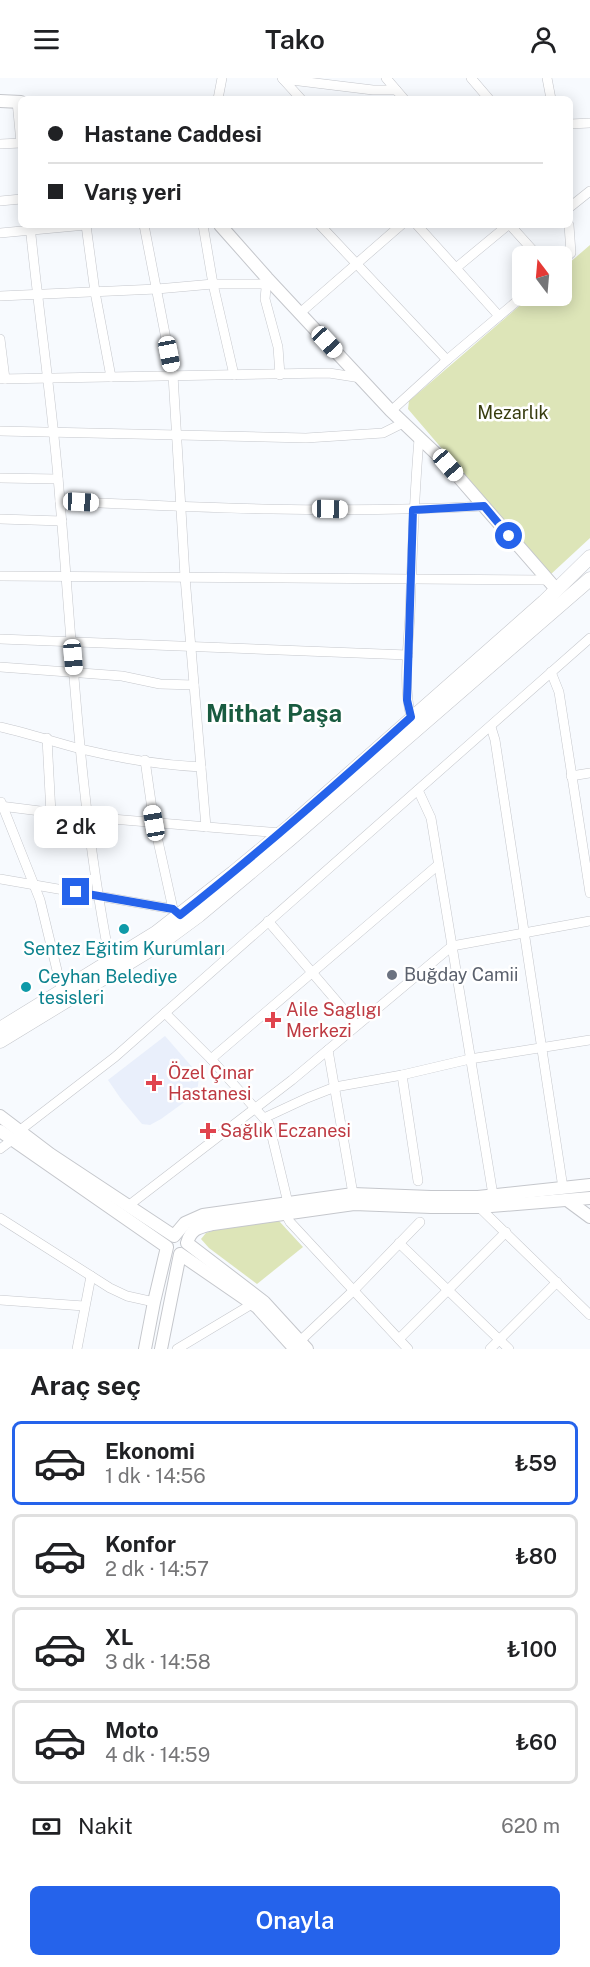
<!DOCTYPE html>
<html lang="tr">
<head>
<meta charset="utf-8">
<style>
	body { margin:0; font-family:"Public Sans",sans-serif; background:#f2f2f2; color:#202124; height:100vh; display:flex; flex-direction:column; font-size:22px; white-space:nowrap }
	* { box-sizing:border-box; margin:0 }
	p { font-size:20px; color:#757577 }
	.icon { flex:none; width:33px; height:33px; fill:none; stroke:currentColor; stroke-width:2; stroke-linecap:round; stroke-linejoin:round }
	.map { position:relative; height:1271px; overflow:hidden }
	.drawer { display:flex; flex-direction:column; background:#fff; flex:1 }
	.drawer>* { flex:none }
	.guide { position:absolute; left:18px; top:18px; width:555px; height:132px; border-radius:9px; box-shadow:0 3px 15px #0003; display:grid; align-content:center; height:132px; padding:0 30px; background:#fff }
	.needle { width:39px; rotate:344deg }
	.tools { position:absolute; left:512px; top:168px; display:grid; gap:12px }
	.tools a { display:grid; place-items:center; width:60px; height:60px; border-radius:9px; background:#fff; box-shadow:0 3px 15px #0003; font-size:30px }
	.end { position:absolute; width:27px; height:27px; margin:-14px; border:8px solid #2563eb; background:#fff; box-shadow:0 0 0 3px #fff }
	.from { border-radius:50% }
	.bubble { position:absolute; height:42px; border-radius:9px; background:#fff; box-shadow:0 3px 15px #0003; font-size:20px; font-weight:600; line-height:42px; text-align:center }
	.car { position:absolute; width:18px; height:36px; margin:-18px -9px; border-radius:8px; box-shadow:0 0 4px 2px #0007; background:linear-gradient(#fff 24%,#345 0 40%,#fff 0 76%,#345 0 86%,#fff 0) }
	.guide b { display:flex; align-items:center; gap:21px; height:57px; font-size:22px }
	.guide b+b { border-top:2px solid #e0e0e0 }
	.guide i { width:15px; height:15px; background:#202124 }
	ul { padding:0; list-style:none }
	li { display:flex; align-items:center; gap:18px; height:84px; margin:0 12px 9px; padding:0 18px; border:3px solid #e0e0e0; border-radius:9px }
	li div { flex:1 }
	li b { display:block; font-size:22px }
	li em { font-style:normal; font-weight:600 }
	li.selected { border-color:#2563eb }
	li>.icon { width:54px; height:54px; stroke-width:1.5 }
	h2 { padding:0 30px; font-size:27px; line-height:72px }
	.pay { display:flex; align-items:center; gap:15px; height:66px; padding:0 30px; font-size:22px }
	.pay p { margin-inline-start:auto }
	.button { display:flex; gap:12px; margin-top:auto; padding:12px 30px }
	.button a { flex:1; height:69px; border-radius:9px; background:#2563eb; color:#fff; font-size:24px; font-weight:600; line-height:69px; text-align:center }
	header { display:flex; justify-content:space-between; align-items:center; height:78px; padding:0 30px; background:#fff; font-size:27px; font-weight:600 }
	.map>svg:first-child { display:block }
</style>
</head>
<body>
<header><svg class="icon" aria-label="menu" viewBox="0 0 24 24"><path d="M4 6h16M4 12h16M4 18h16"/></svg>Tako<svg class="icon" aria-label="person" viewBox="0 0 24 24"><circle cx="12" cy="8" r="4"/><path d="M4 21q1-7 8-7t8 7"/></svg></header>
<div class="map">
<svg width="590" height="1271" viewBox="0 0 590 1271">
	<rect width="100%" height="100%" fill="#f7fafe"/>
	<polygon fill="#e9effb" points="165,958 199,997 198,1008 190,1020 161,1041 150,1047 142,1046 121,1021 108,1002"/>
	<g fill="#dde5b8">
		<polygon points="590,167 590,460 550,497 408,331 409,323 531,218 561,218 561,192"/>
		<polygon points="279,1143 303,1169 257,1206 209,1170 201,1161 206,1155 215,1152"/>
	</g>
	<g fill="none" stroke-linecap="round" stroke-linejoin="round">
		<g stroke="#c5c7cc" stroke-width="10">
			<g id="minor">
				<polyline points="282,0 301,21"/>
				<polyline points="386,0 404,21"/>
				<polyline points="471,0 489,21"/>
				<polyline points="547,0 551,21"/>
				<polyline points="283,1 373,12 396,12"/>
				<polyline points="218,21 222,0"/>
				<polyline points="17,23 21,65"/>
				<polyline points="570,46 590,45"/>
				<polyline points="0,66 21,65"/>
				<polyline points="0,123 21,121"/>
				<polyline points="570,129 590,113"/>
				<path d="M30,147c9,92 23,183 30,276 13,153 20,309 50,460"/>
				<polyline points="86,147 95,214 111,299"/>
				<polyline points="144,147 173,297 185,499 206,749"/>
				<polyline points="203,147 213,206 234,297"/>
				<polyline points="320,147 447,282"/>
				<polyline points="417,147 499,238"/>
				<polyline points="510,147 538,178"/>
				<polyline points="0,155 86,147"/>
				<polyline points="561,184 571,175 569,147"/>
				<polyline points="456,190 508,147"/>
				<polyline points="267,200 265,221 278,269 280,297"/>
				<polyline points="0,218 157,211 213,206 266,206"/>
				<polyline points="300,235 401,147"/>
				<polyline points="0,261 5,301"/>
				<polyline points="0,301 329,295 361,300"/>
				<polyline points="391,333 447,282 523,218"/>
				<polyline points="0,353 306,360 383,355 403,345"/>
				<polyline points="0,400 58,401"/>
				<path d="M60,423c141,7 283,13 424,5"/>
				<polyline points="0,441 62,443"/>
				<polyline points="0,498 548,502"/>
				<polyline points="0,561 408,577"/>
				<polyline points="0,589 122,598 160,606 194,607"/>
				<polyline points="551,594 559,614 590,815"/>
				<path d="M411,639c-8,-32 -3,-68 -1,-102 2,-59 4,-117 9,-176"/>
				<path d="M0,649c27,6 54,15 81,22 37,9 82,16 120,18"/>
				<polyline points="491,649 495,662 563,1110"/>
				<polyline points="47,660 51,736"/>
				<polyline points="145,682 154,745 173,831"/>
				<polyline points="571,698 590,695"/>
				<polyline points="418,712 431,740 493,1117"/>
				<polyline points="1,724 40,822 62,913"/>
				<polyline points="0,728 88,739 281,755"/>
				<polyline points="0,801 173,831 180,837"/>
				<polyline points="268,843 357,947"/>
				<polyline points="165,935 211,981 269,1046 288,1125"/>
				<polyline points="328,972 353,1116"/>
				<polyline points="211,981 438,787"/>
				<polyline points="402,997 418,1103"/>
				<polyline points="264,1040 307,1020 335,1009 402,997 470,981 590,962"/>
				<polyline points="19,1053 115,979 590,560"/>
				<polyline points="0,1071 12,1062"/>
				<polyline points="128,1128 292,1002 452,868 590,843"/>
				<polyline points="479,1129 590,1237"/>
				<polyline points="285,1135 290,1144 408,1271"/>
				<polyline points="0,1140 110,1210 127,1218 154,1224"/>
				<polyline points="399,1165 509,1271"/>
				<polyline points="0,1222 84,1228"/>
				<polyline points="399,1261 506,1154"/>
				<polyline points="300,1263 353,1213 420,1144"/>
				<polyline points="77,1271 91,1198"/>
				<polyline points="177,1271 252,1226"/>
				<polyline points="490,1271 557,1204"/>
			</g>
		</g>
		<g stroke="#c5c7cc" stroke-width="14">
			<g id="tertiary">
				<polyline points="0,23 21,24"/>
				<polyline points="220,147 267,200 391,333 448,387 556,511"/>
				<polyline points="0,1038 50,1076 174,1158 185,1145 203,1137 353,1116 431,1119 478,1119 590,1107"/>
				<polyline points="0,1053 167,1169 154,1224 145,1271"/>
				<polyline points="567,1122 590,1139"/>
				<polyline points="161,1271 180,1176 257,1229 295,1271"/>
				<path d="M307,1271l-43,-47 -77,-59c4,-15 13,-16 26,-19l141,-20 77,3h48l111,-9"/>
			</g>
		</g>
		<g stroke="#c5c7cc" stroke-width="15">
			<g id="secondary">
				<polyline points="0,951 156,855 233,795 290,748 544,524 590,479"/>
				<polyline points="0,963 161,865 199,837 290,761 590,501"/>
			</g>
		</g>
		<use href="#minor" stroke="#fff" stroke-width="9"/>
		<use href="#tertiary" stroke="#fff" stroke-width="12"/>
		<use href="#secondary" stroke="#fff" stroke-width="14"/>
	</g>
	<g fill="none" stroke-linecap="round" stroke-linejoin="round">
		<path stroke="#2563eb" stroke-width="8" d="M76,814l97,17 7,6c80,-63 156,-130 231,-198l-4,-17 6,-190 71,-4 25,30"/>
	</g>
	<g fill="#0f9aa8" stroke="#fff" stroke-width="2">
		<circle cx="124" cy="851" r="6"/>
		<circle cx="26" cy="909" r="6"/>
	</g>
	<circle fill="#6b7280" stroke="#fff" stroke-width="2" cx="392" cy="897" r="6"/>
	<g fill="#e0444e" stroke="#fff" stroke-width="2">
		<path d="M270 933h6v6h6v6h-6v6h-6v-6h-6v-6h6z"/>
		<path d="M151 996h6v6h6v6h-6v6h-6v-6h-6v-6h6z"/>
		<path d="M205 1044h6v6h6v6h-6v6h-6v-6h-6v-6h6z"/>
	</g>
	<g text-anchor="middle" stroke-width="5" stroke-linejoin="round" paint-order="stroke">
		<g font-size="18" fill="#383d0f" stroke="#fff">
			<text x="513" y="341">Mezarlık</text>
		</g>
		<g font-size="18" fill="#0d838f" stroke="#fff">
			<text x="124" y="877">Sentez Eğitim Kurumları</text>
			<text x="38" y="905" text-anchor="start">Ceyhan Belediye<tspan x="38" dy="21">tesisleri</tspan></text>
		</g>
		<g font-size="18" fill="#5b616d" stroke="#fff" text-anchor="start">
			<text x="404" y="903">Buğday Camii</text>
		</g>
		<g font-size="18" fill="#be3a42" stroke="#fff" text-anchor="start">
			<text x="286" y="938">Aile Saglıgı<tspan x="286" dy="21">Merkezi</tspan></text>
			<text x="168" y="1001">Özel Çınar<tspan x="168" dy="21">Hastanesi</tspan></text>
			<text x="220" y="1059">Sağlık Eczanesi</text>
		</g>
		<g font-size="24" font-weight="bold" fill="#195b40" stroke="#fff">
			<text x="274" y="644">Mithat Paşa</text>
		</g>
	</g>
</svg>
<div class="tools">
<a><svg class="needle" viewBox="-14 -14 28 28"><path d="M0-13l5 13h-10z" fill="#e53935"/><path d="M0 13l5-13h-10z" fill="#757577"/></svg></a>
</div>
<i class="end from" style="left:509px;top:458px"></i>
<i class="end" style="left:76px;top:814px"></i>
<div class="bubble" style="left:34px;top:728px;width:84px">2 dk</div>
<i class="car" style="left:327px;top:264px;rotate:137deg"></i>
<i class="car" style="left:169px;top:276px;rotate:169deg"></i>
<i class="car" style="left:448px;top:387px;rotate:139deg"></i>
<i class="car" style="left:81px;top:424px;rotate:93deg"></i>
<i class="car" style="left:330px;top:431px;rotate:91deg"></i>
<i class="car" style="left:73px;top:579px;rotate:175deg"></i>
<i class="car" style="left:154px;top:745px;rotate:350deg"></i>
<div class="guide">
<b><i class="from"></i>Hastane Caddesi</b>
<b><i></i>Varış yeri</b>
</div>
</div>
<section class="drawer">
<h2>Araç seç</h2>
<ul>
<li class="selected"><svg class="icon" aria-label="car" viewBox="0 0 24 24"><path d="M5 17H2v-5l4-1 3-4h7l3 4 3 1v5h-3M9 17h6M6 11h13"/><circle cx="7" cy="17" r="2"/><circle cx="17" cy="17" r="2"/></svg><div><b>Ekonomi</b><p>1 dk · 14:56</p></div><em>₺59</em></li>
<li><svg class="icon" aria-label="car" viewBox="0 0 24 24"><path d="M5 17H2v-5l4-1 3-4h7l3 4 3 1v5h-3M9 17h6M6 11h13"/><circle cx="7" cy="17" r="2"/><circle cx="17" cy="17" r="2"/></svg><div><b>Konfor</b><p>2 dk · 14:57</p></div><em>₺80</em></li>
<li><svg class="icon" aria-label="car" viewBox="0 0 24 24"><path d="M5 17H2v-5l4-1 3-4h7l3 4 3 1v5h-3M9 17h6M6 11h13"/><circle cx="7" cy="17" r="2"/><circle cx="17" cy="17" r="2"/></svg><div><b>XL</b><p>3 dk · 14:58</p></div><em>₺100</em></li>
<li><svg class="icon" aria-label="car" viewBox="0 0 24 24"><path d="M5 17H2v-5l4-1 3-4h7l3 4 3 1v5h-3M9 17h6M6 11h13"/><circle cx="7" cy="17" r="2"/><circle cx="17" cy="17" r="2"/></svg><div><b>Moto</b><p>4 dk · 14:59</p></div><em>₺60</em></li>
</ul>
<div class="pay"><svg class="icon" aria-label="cash" viewBox="0 0 24 24"><path d="M3 7h18v10H3z"/><circle cx="12" cy="12" r="2"/></svg>Nakit<p>620 m</p></div>
<div class="button"><a>Onayla</a></div>
</section>
</body>
</html>
